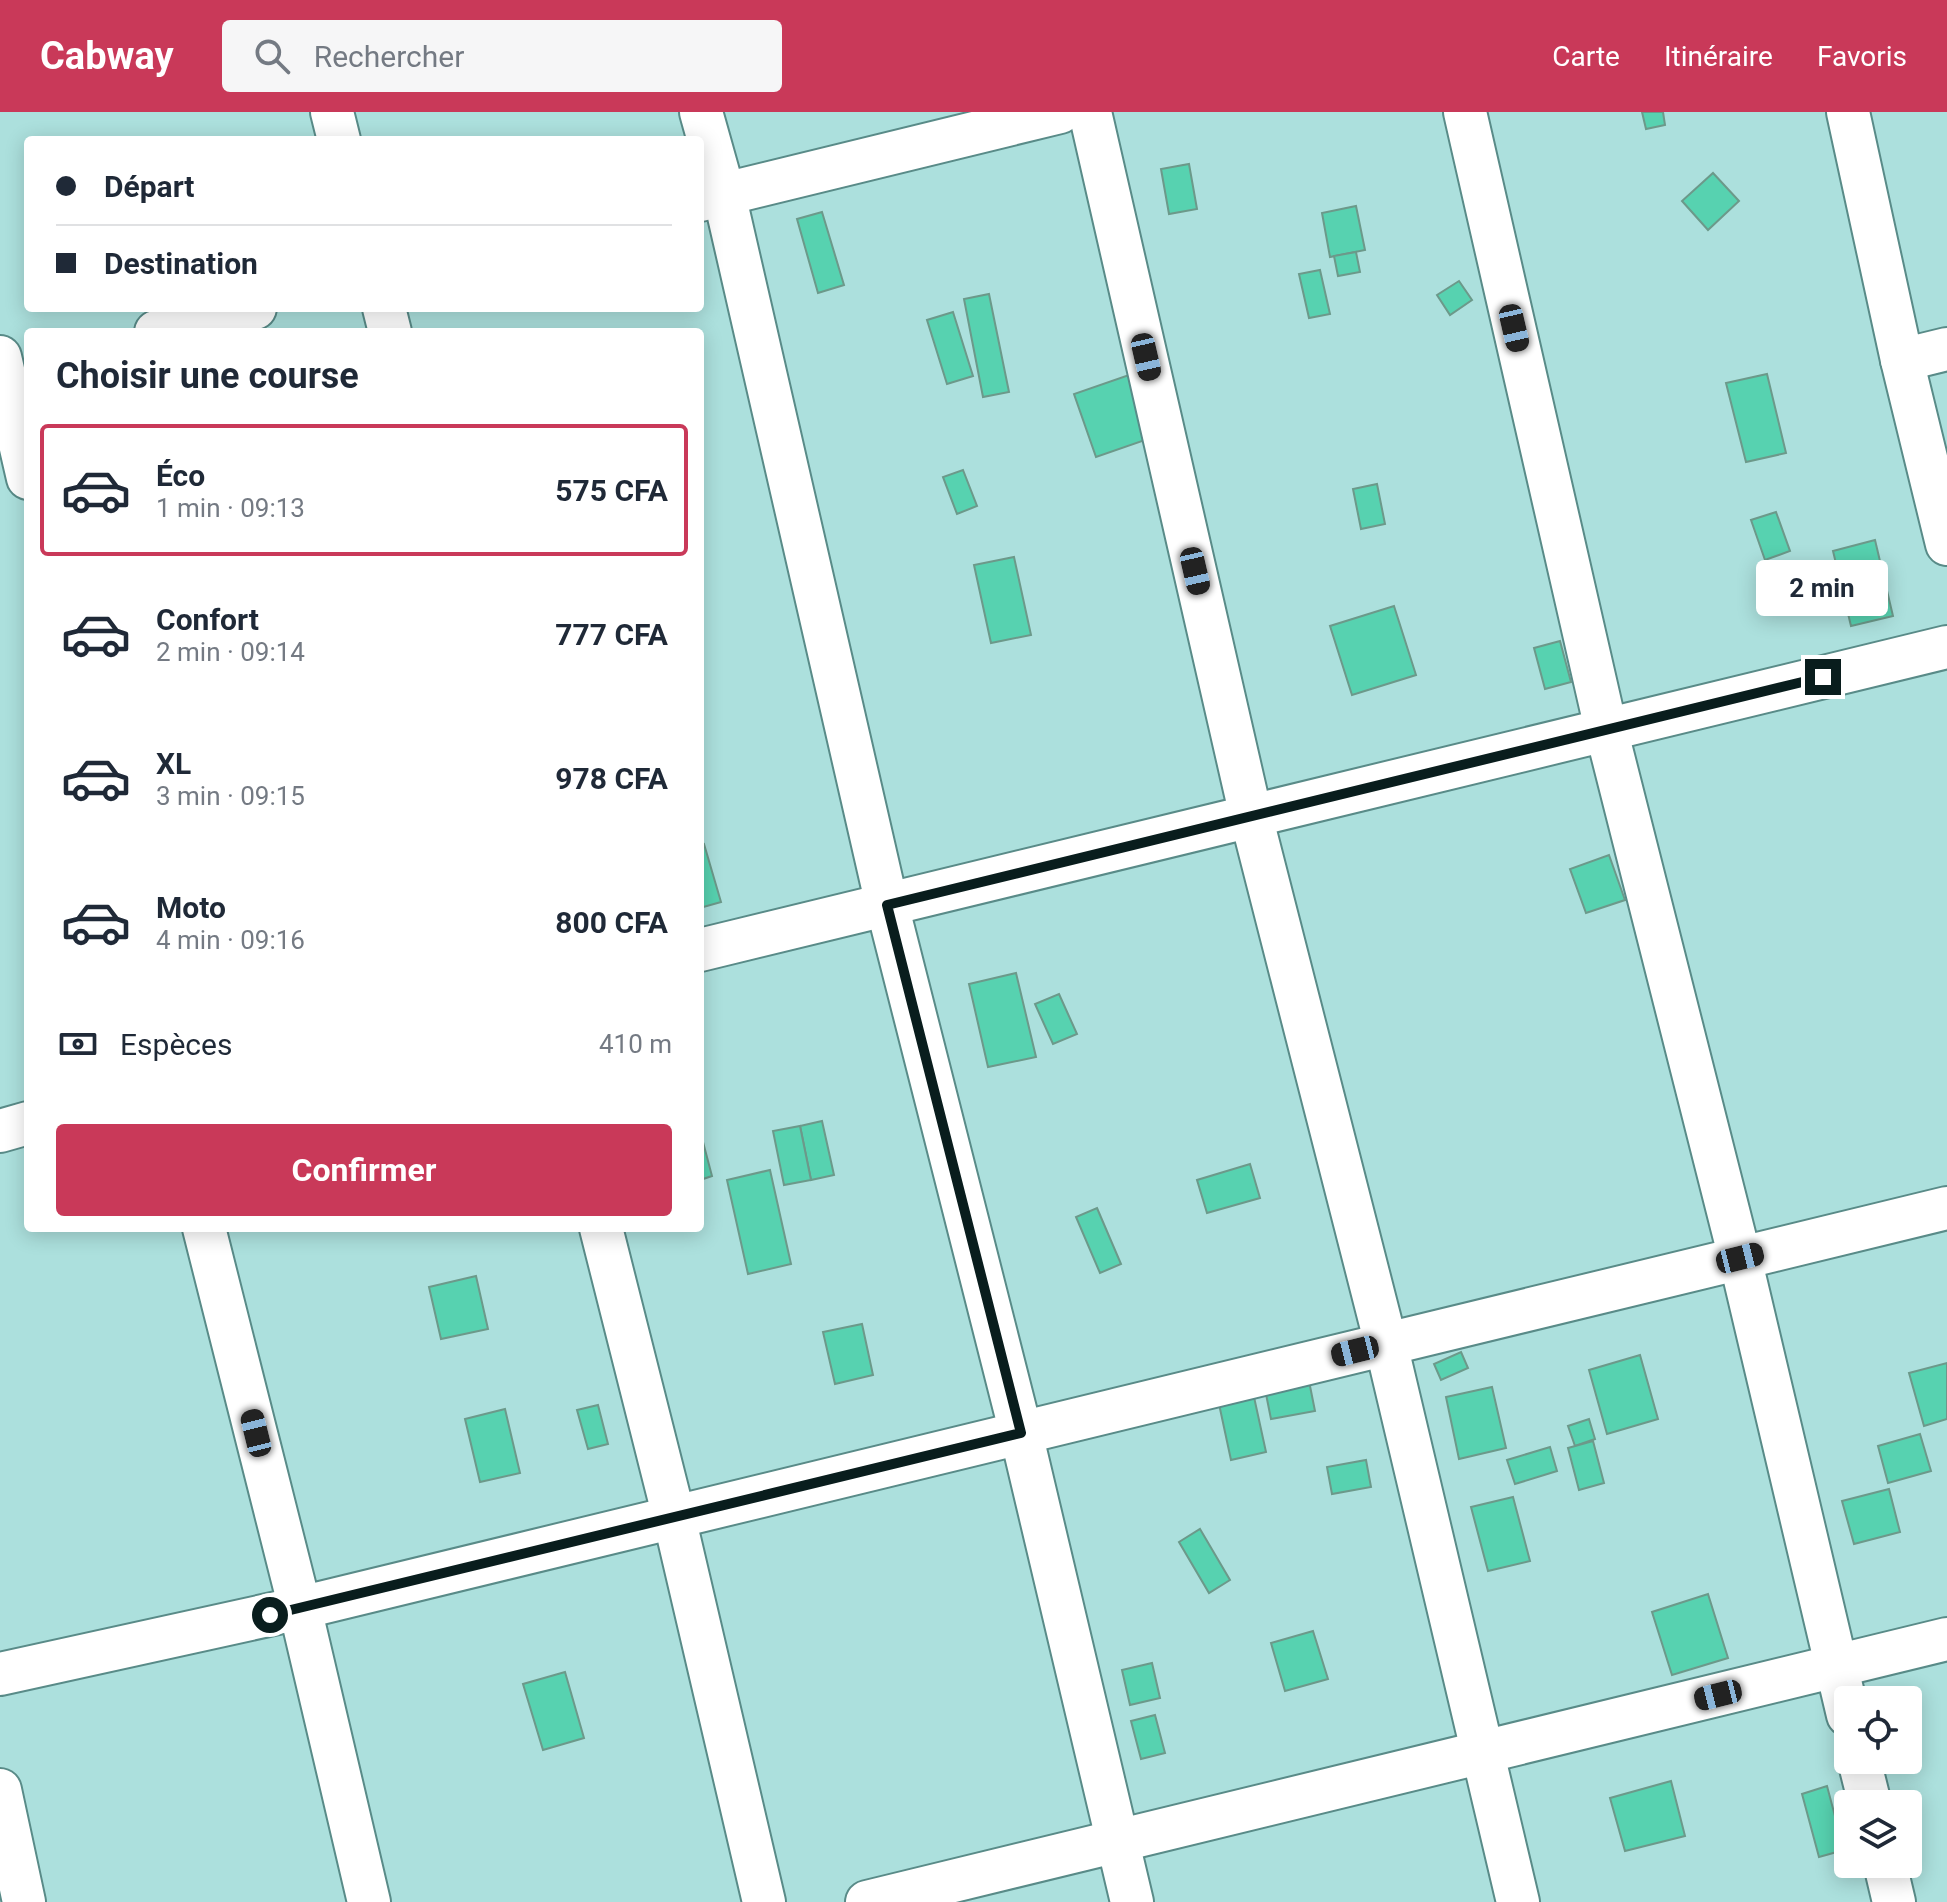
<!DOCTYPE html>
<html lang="fr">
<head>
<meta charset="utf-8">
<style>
	body { margin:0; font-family:Roboto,sans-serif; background:#f6f6f7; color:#1f2937; height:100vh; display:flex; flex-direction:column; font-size:30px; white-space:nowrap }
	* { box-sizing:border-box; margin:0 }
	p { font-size:26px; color:#747a83 }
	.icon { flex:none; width:44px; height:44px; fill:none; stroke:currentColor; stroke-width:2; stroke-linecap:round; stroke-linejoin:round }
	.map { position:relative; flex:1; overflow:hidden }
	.panel { position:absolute; left:24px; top:216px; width:680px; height:904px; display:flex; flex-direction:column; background:#fff; border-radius:8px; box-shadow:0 4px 20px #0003 }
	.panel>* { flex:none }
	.banner { position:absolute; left:24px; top:24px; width:680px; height:176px; border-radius:8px; box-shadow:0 4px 20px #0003; display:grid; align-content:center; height:176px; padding:0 32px; background:#fff }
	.buttons { position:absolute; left:1834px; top:1574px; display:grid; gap:16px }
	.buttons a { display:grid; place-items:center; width:88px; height:88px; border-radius:8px; background:#fff; box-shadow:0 4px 20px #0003; font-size:40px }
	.end { position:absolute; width:36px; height:36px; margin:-18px; border:10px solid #091d1d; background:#fff; box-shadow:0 0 0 4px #fff }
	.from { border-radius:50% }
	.bubble { position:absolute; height:56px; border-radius:8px; background:#fff; box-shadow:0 4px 20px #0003; font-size:26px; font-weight:700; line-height:56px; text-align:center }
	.car { position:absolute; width:24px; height:48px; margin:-24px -12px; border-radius:10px; box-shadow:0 0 6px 2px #0007; background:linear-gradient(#222 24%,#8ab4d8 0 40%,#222 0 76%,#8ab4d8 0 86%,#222 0) }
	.banner b { display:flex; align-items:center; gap:28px; height:76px; font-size:30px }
	.banner b+b { border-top:2px solid #e0e1e3 }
	.banner i { width:20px; height:20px; background:#1f2937 }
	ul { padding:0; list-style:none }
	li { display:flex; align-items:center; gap:24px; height:132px; margin:0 16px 12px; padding:0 16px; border:4px solid transparent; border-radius:8px }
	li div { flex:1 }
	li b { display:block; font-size:30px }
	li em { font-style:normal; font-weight:700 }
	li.on { border-color:#c93959 }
	li>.icon { width:72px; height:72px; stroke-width:1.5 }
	h2 { padding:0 32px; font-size:36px; line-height:96px }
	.pay { display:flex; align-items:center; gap:20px; height:88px; padding:0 32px; font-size:30px }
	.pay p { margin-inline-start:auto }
	.cta { display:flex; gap:16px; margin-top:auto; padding:16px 32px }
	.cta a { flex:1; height:92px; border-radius:8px; background:#c93959; color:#fff; font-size:32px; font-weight:700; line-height:92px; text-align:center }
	header { display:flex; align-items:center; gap:48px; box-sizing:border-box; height:112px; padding:0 40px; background:#c93959; color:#fff }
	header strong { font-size:38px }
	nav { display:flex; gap:44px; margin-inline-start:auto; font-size:28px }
	.search { width:560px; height:72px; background:#f6f6f7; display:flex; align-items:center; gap:20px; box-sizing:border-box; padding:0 28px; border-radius:8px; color:#747a83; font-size:30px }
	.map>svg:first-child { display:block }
</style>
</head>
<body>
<header>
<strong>Cabway</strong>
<div class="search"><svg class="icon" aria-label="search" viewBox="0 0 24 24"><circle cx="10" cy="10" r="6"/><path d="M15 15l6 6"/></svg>Rechercher</div>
<nav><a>Carte</a><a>Itinéraire</a><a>Favoris</a></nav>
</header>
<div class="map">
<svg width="1947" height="1790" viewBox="0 0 1947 1790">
	<rect width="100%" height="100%" fill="#ace0dd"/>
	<g fill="#57d2b0" stroke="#6c998a" stroke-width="2">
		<polygon points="1642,0 1663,0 1665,13 1646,17"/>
		<polygon points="1189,52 1197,97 1169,102 1161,57"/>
		<polygon points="1713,61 1739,89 1708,118 1682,89"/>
		<polygon points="1356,94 1365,138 1330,145 1322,101"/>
		<polygon points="822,100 844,173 818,181 797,107"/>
		<polygon points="1356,140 1360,160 1338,164 1334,144"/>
		<polygon points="1320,158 1330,202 1309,206 1299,162"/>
		<polygon points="1459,169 1472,188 1450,203 1437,183"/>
		<polygon points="989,182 1009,280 983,285 964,187"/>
		<polygon points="953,200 973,264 947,272 927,208"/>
		<polygon points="1767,262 1786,341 1746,350 1726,271"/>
		<polygon points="1129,263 1151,326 1096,345 1074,282"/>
		<polygon points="963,358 977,394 957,402 943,365"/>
		<polygon points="1377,372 1385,412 1361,417 1353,377"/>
		<polygon points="1776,400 1790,439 1765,448 1751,408"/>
		<polygon points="1875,428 1893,504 1851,514 1833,439"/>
		<polygon points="1014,445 1031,523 991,531 974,453"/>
		<polygon points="1394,494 1416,563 1352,583 1330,514"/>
		<polygon points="1560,529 1571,570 1545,577 1534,536"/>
		<polygon points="704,732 721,790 700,796 700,733"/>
		<polygon points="1609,743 1625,788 1586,801 1570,757"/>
		<polygon points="1016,861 1036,945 988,955 969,872"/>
		<polygon points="1059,882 1077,922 1053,932 1035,892"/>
		<polygon points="822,1009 834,1063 811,1068 800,1014"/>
		<polygon points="800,1014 811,1068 784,1073 773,1019"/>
		<polygon points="700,1030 703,1030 712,1064 700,1068"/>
		<polygon points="1250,1052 1260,1086 1207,1101 1197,1068"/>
		<polygon points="770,1058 791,1152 748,1162 727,1068"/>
		<polygon points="1097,1096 1121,1152 1100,1161 1076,1105"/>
		<polygon points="476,1164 488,1217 441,1227 429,1175"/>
		<polygon points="862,1212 873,1263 835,1272 823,1220"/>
		<polygon points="1461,1240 1468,1256 1441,1268 1434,1252"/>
		<polygon points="1640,1243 1658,1307 1607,1322 1589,1258"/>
		<polygon points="1947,1251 1947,1307 1924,1314 1909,1261"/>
		<polygon points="1309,1269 1315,1299 1271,1307 1265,1277"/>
		<polygon points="1492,1275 1506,1336 1459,1347 1446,1285"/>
		<polygon points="1254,1285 1266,1340 1231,1348 1219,1292"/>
		<polygon points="598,1293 608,1332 588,1337 577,1298"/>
		<polygon points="505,1297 520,1361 480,1370 465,1307"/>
		<polygon points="1589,1307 1595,1327 1575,1334 1568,1314"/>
		<polygon points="1920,1322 1931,1359 1888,1371 1878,1334"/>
		<polygon points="1593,1329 1604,1371 1579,1378 1568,1336"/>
		<polygon points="1550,1335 1557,1359 1515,1372 1507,1348"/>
		<polygon points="1366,1348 1371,1375 1332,1382 1327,1355"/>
		<polygon points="1889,1377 1900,1420 1854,1432 1842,1389"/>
		<polygon points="1513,1385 1530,1449 1488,1459 1471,1395"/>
		<polygon points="1200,1417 1230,1468 1209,1481 1179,1430"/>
		<polygon points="1708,1482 1728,1546 1672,1563 1652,1500"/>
		<polygon points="1313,1519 1328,1567 1285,1579 1271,1531"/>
		<polygon points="1152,1551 1160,1586 1130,1593 1122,1558"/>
		<polygon points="565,1560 584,1626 543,1638 523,1572"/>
		<polygon points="1155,1603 1165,1641 1141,1647 1131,1609"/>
		<polygon points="1671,1669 1685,1724 1625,1739 1610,1686"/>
		<polygon points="1827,1674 1844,1738 1819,1745 1802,1682"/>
	</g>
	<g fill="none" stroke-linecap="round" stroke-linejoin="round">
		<g stroke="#598b88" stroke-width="46">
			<g id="street">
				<polyline points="332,0 339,28"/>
				<polyline points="701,0 724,82 887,793 1021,1321 1132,1790"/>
				<polyline points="1090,0 1251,704 1386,1232 1518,1790"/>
				<polyline points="1465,0 1606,617 1740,1146 1848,1603"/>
				<polyline points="1848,0 1902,248 1947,432"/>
				<polyline points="700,88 1060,0"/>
				<polyline points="384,196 390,220"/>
				<polyline points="156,220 255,196"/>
				<polyline points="0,245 28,366"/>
				<polyline points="1902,248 1947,237"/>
				<polyline points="700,838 1947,535"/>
				<polyline points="0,1019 28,1011"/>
				<polyline points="204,1116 300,1496 369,1790"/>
				<polyline points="601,1116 674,1405 764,1790"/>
				<polyline points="0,1562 300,1496 1947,1096"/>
				<polyline points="1859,1648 1870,1692"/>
				<polyline points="0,1678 24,1790"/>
				<polyline points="1885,1752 1894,1790"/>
				<polyline points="867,1790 1947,1527"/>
			</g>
		</g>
		<use href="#street" stroke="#fff" stroke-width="42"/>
	</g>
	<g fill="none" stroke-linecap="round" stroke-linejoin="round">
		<polyline stroke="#091d1d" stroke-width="10" points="270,1503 1021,1321 887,793 1823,565"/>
	</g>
</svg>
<div class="buttons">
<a><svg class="icon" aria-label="locate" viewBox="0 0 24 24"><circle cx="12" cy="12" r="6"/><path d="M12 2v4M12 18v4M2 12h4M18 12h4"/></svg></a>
<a><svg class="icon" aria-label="layers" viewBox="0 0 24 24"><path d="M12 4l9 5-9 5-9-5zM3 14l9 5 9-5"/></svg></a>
</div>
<i class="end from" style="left:270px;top:1503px"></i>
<i class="end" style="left:1823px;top:565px"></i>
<div class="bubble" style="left:1756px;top:448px;width:132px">2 min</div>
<i class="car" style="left:1514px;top:216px;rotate:167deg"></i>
<i class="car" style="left:1146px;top:245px;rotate:167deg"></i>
<i class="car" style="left:1195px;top:459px;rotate:167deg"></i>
<i class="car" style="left:1740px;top:1146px;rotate:76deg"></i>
<i class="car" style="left:1355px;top:1239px;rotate:256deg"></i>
<i class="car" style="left:256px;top:1321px;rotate:346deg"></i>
<i class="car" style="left:1718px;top:1583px;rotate:256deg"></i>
<div class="banner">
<b><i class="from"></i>Départ</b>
<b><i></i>Destination</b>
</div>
<section class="panel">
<h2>Choisir une course</h2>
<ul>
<li class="on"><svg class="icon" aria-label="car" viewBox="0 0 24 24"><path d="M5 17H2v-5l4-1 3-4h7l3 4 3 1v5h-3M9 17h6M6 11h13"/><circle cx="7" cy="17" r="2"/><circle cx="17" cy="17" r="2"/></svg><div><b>Éco</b><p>1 min · 09:13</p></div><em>575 CFA</em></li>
<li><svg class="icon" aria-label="car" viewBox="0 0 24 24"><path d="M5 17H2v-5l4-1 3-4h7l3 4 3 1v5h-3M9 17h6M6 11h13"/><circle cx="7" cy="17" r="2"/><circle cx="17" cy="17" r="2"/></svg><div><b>Confort</b><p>2 min · 09:14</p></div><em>777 CFA</em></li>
<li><svg class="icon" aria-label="car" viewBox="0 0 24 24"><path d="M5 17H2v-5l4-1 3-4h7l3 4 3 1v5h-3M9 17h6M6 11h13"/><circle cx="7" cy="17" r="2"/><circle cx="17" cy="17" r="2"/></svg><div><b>XL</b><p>3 min · 09:15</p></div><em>978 CFA</em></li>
<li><svg class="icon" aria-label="car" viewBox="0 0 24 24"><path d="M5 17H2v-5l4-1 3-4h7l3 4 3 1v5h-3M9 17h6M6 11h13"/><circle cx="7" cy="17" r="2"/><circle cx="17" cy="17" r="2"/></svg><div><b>Moto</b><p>4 min · 09:16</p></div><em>800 CFA</em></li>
</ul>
<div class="pay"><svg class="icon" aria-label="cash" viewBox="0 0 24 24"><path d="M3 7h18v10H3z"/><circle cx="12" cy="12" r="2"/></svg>Espèces<p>410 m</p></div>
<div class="cta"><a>Confirmer</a></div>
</section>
</div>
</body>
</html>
